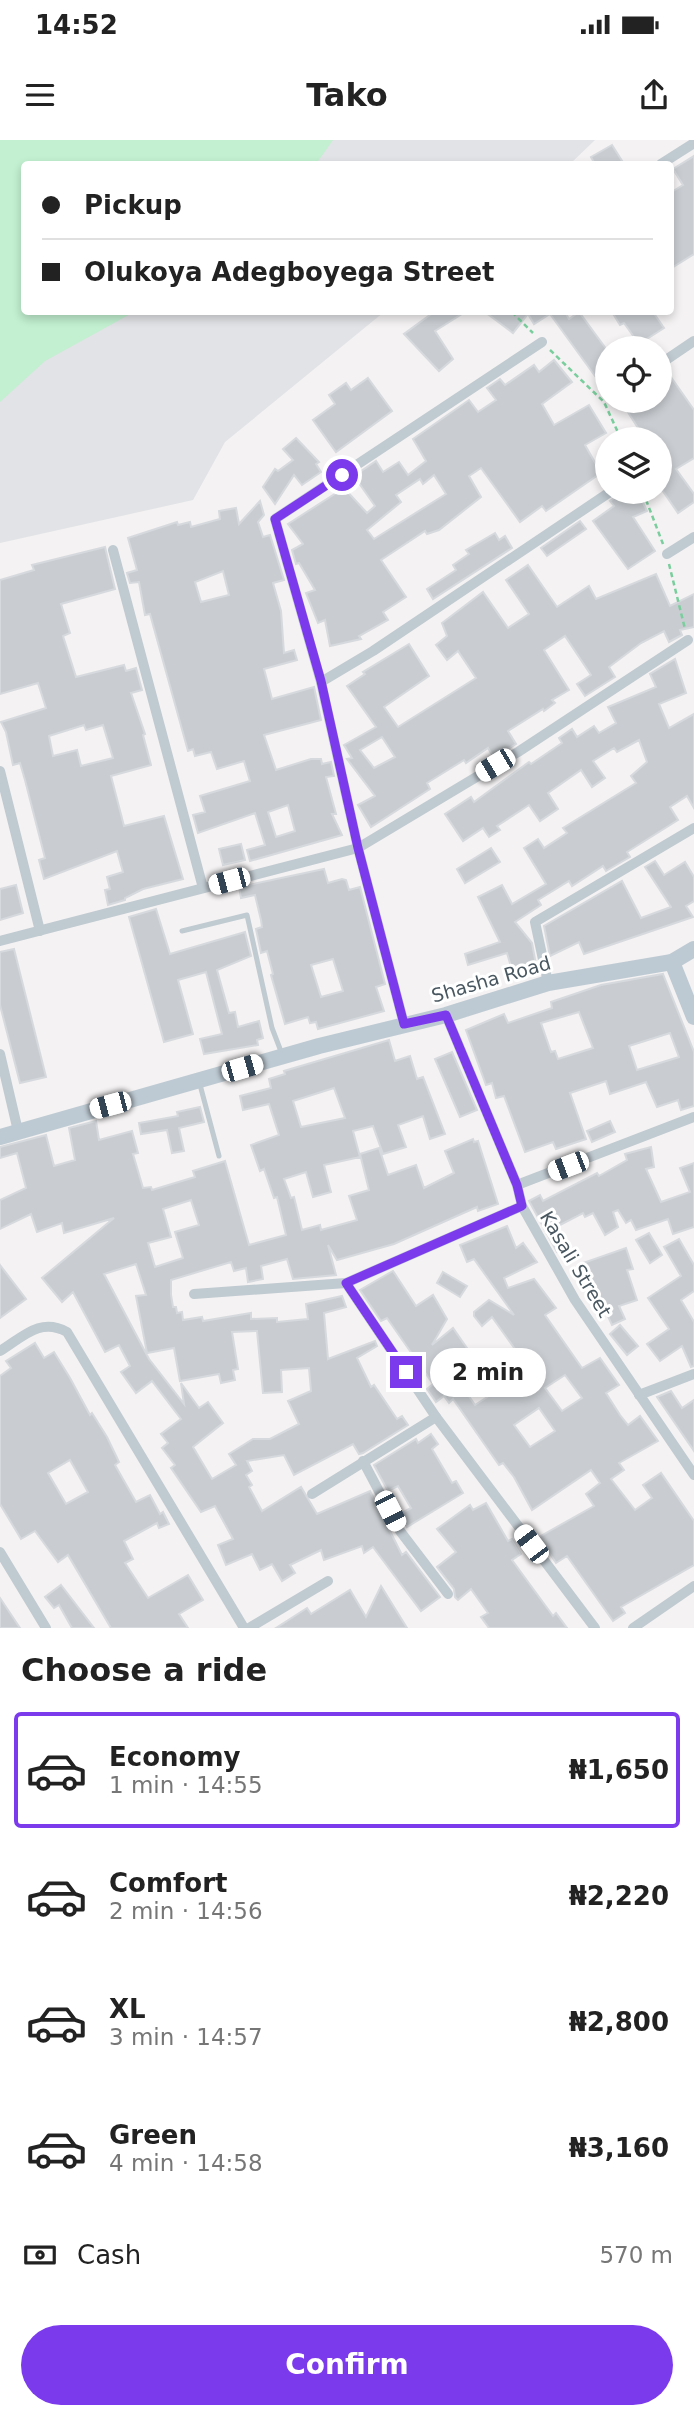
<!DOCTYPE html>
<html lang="en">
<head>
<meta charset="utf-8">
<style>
	body { margin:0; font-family:"DejaVu Sans",sans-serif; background:#f6f6f6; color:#222; height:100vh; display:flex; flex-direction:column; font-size:26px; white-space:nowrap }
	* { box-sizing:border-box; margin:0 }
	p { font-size:23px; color:#767676 }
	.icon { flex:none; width:38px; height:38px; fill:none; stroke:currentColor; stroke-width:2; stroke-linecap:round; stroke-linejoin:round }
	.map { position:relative; height:1488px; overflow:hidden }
	.side { display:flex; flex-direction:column; background:#fff; flex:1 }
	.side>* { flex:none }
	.guide { position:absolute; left:21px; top:21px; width:653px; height:154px; border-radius:7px; box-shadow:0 4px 10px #0003; display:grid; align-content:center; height:154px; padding:0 21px; background:#fff }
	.controls { position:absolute; left:595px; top:196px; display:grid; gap:14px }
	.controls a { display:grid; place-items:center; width:77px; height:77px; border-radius:50%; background:#fff; box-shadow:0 4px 10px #0003; font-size:35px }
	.end { position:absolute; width:32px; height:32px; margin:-16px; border:9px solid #7c3aed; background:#fff; box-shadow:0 0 0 4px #fff }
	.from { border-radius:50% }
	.bubble { position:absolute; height:49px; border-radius:24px; background:#fff; box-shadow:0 4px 10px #0003; font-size:23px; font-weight:700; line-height:49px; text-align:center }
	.car { position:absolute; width:21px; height:42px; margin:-21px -10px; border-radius:9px; box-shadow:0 0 5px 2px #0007; background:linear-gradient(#fff 24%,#345 0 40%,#fff 0 76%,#345 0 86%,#fff 0) }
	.guide b { display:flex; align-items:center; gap:24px; height:66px; font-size:26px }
	.guide b+b { border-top:2px solid #e0e0e0 }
	.guide i { width:18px; height:18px; background:#222 }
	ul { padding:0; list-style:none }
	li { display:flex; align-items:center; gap:21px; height:116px; margin:0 14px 10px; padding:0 7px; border:4px solid transparent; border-radius:7px }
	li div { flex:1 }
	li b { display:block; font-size:26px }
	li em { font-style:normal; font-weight:700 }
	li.current { border-color:#7c3aed }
	li>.icon { width:63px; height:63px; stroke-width:1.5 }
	h2 { padding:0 21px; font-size:32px; line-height:84px }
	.pay { display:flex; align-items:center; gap:18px; height:77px; padding:0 21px; font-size:26px }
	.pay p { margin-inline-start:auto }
	.action { display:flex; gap:14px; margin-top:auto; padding:14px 21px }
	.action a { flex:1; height:80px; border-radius:42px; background:#7c3aed; color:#fff; font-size:28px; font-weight:700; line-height:80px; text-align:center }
	.status { display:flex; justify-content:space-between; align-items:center; height:49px; padding:0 35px; background:#fff; direction:ltr }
	.status svg { height:19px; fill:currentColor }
	header { display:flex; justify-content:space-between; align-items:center; height:91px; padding:0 21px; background:#fff; font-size:32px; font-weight:700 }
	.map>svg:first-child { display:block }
</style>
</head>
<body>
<div class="status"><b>14:52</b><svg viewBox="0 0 49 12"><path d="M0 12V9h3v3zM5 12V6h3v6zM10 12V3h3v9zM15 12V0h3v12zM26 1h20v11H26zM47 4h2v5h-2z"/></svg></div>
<header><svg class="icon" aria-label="menu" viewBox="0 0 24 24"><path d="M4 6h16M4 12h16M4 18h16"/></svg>Tako<svg class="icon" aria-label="share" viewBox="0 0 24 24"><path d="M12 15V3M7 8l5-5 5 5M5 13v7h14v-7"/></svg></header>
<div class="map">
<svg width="694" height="1488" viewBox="0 0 694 1488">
	<rect width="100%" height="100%" fill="#f4f2f2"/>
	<polygon fill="#e1e3e6" points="0,0 595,0 570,24 24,24 24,172 384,172 225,302 193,360 0,403"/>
	<polygon fill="#c2f0d0" points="0,0 333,0 316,24 24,24 24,172 134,172 45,221 0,262"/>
	<g fill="#c9cdd1" stroke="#d6d9dd" stroke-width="2" fill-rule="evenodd">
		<polygon points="612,5 624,24 595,24 591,17"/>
		<polygon points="694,16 694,114 670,129 670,53 683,45 673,29"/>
		<polygon points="434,172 465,172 435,191 453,219 439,231 404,194"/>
		<polygon points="485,172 565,172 569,179 579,172 607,210 607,228 595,236 550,174 534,184 528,174 513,193"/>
		<polygon points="612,172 653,172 664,188 639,204 624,183 620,185"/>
		<path d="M554,220l18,22 -30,22 12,21 35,-20 17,28 -21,12 16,28 -55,38 -4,-5 -22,16 -39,-54 -12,8 12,21 -42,33 -12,4 -2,-3 -44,29 25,37 -23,15 5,8 -29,16 2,3 -31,7 -5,-26 -7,3 -12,-30 9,-3 -16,-27 -3,1 -4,-14 11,-6 -15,-20 56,-36 23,25 8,-7 -21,-30 22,-15 7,11 16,-10 9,13 18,-14 -13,-22 56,-39 9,12 18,-12 -9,-12 13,-9 5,6 29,-20 5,7zM434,335l12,19 -72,45 -7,-9 34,-28 -5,-7 24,-16 3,5z"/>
		<polygon points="666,230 694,270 694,318 676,329 694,354 694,362 678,373 660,347 660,299 645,299 626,269 640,261 660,261 660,235"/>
		<polygon points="368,238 392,271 336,312 313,280 335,264 329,255 346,243 351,250"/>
		<polygon points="296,298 319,322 316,324 321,332 302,345 294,335 275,364 263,347 275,329 278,331 293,320 283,309"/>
		<polygon points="622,352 638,352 647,371 633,377 655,411 628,429 593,381 614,366 610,361"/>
		<path d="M260,361l4,14 -6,7 5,15 7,-2 14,45 -11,3 8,28 3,42 10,-3 3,10 -33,9 8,30 42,-12 7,33 -57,15 12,35 35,-11h10l1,5 9,-2 3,14 -8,1 10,37h-4l10,21 -92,26 -3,-11 18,-5 -10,-32 -57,20 -5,-18 12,-3 -5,-16 50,-15 -6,-20 -27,8 -6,-17 -16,4 -2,-7 -5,2 -38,-137 -5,1 -6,-33 -9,1 -3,-10 10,-3 -9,-32 49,-16 1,3 12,-3 1,5 29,-8 -1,-8 17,-3 3,16zM223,431l6,24 -28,7 -6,-20zM288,665l7,26 -19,6 -8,-25z"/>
		<polygon points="580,381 586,389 547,416 541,408"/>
		<polygon points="495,393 499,400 505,396 512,408 433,459 427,449 456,430 453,425 469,414 466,410"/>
		<path d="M105,407l10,42 -54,15 9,29 -7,3 13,41 48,-12 2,6 10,-3 6,22 -11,3 14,41 -2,1 8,30 -40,11 13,50 40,-10 19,63 -40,10 -18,9v2l-17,5 -3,-15 5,-1 -3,-12 16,-5 -6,-21 -73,28 -5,-19 6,-2 -20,-78 -5,-17 -7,2 -7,-33 -5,-10 45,-14 -8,-25 -38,11v-114l34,-10 -2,-5zM84,585l2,5 17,-5 10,33 -32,8 -4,-16 -24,6 -4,-20z"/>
		<path d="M528,425l29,42 32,-21 7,13 60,-25 14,32 24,-12v33l-14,3 2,5 -13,7 -5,-11 -23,12 -32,24 6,10 -30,19 -8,-12 14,-9 -26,-39 -21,14 25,40 -17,10 3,3 -11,8 -1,-2 -35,22 8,13 -22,14 -6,-10 -22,15 -2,-3 -37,23 3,6 -59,38 -13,-22 17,-9 -28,-37 5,-1 -8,-13 32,-18 -29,-41 18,-12 -2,-2 46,-28 20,32 -45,31 14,20 78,-49 -18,-27 -11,9 -11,-15 11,-9 -5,-13 41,-31 25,36 21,-14 -23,-34zM382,597l13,20 -21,11 -14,-18z"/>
		<polygon points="675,519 686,553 659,564 669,588 694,574 694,668 687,656 670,667 678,680 627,712 630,717 606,731 603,726 572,746 569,741 538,760 541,765 515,782 532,803 537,830 514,837 507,813 468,825 465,814 500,802 478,757 502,745 512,764 546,744 524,708 538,699 544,708 567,693 563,688 636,643 631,636 647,622 639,600 617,612 614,608 593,621 605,638 592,647 581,630 548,653 558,669 540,681 529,665 497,686 500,690 489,697 483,688 463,701 445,674 471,657 474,662 529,622 531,624 562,603 559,598 572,589 577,597 594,586 599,593 616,583 608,567 656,547 650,534"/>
		<polygon points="241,704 245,720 223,725 219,709"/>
		<polygon points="491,708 500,722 465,743 457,729"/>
		<polygon points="655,721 664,735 685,722 694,737 694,761 686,766 693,777 584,814 579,802 550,816 544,786 622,741 641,778 671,767 645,727"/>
		<path d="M324,729l4,14 14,-4 4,1 3,10 11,-3 25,97 -9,3 8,24 -66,18 -2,-7 -6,1 -2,-6 -23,7 -14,-49 2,-1 -6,-23 -6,2 -5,-24 6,-2 -1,-7 -6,-25 -14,3 -2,-11zM333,819l10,32 -22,6 -10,-32z"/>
		<polygon points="16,745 23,773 0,780 0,749"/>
		<polygon points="156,769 170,814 245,792 251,816 217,830 229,873 235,872 238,887 259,881 263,898 257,900 258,905 204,914 200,899 222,894 206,832 178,840 193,894 164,902 129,777"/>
		<polygon points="14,809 46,937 20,943 0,865 0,812"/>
		<path d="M663,834l31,78v54l-13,4 -3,-10 -21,7 -11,-25 -36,12 -4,-13 -36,12 16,46 -30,10 -3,-7 -28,10 -21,-56 -8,2 -4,-15 -6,2 -20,-55 38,-16 4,9 44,-15 -1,-6 50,-17zM579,872l14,36 -35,11 -3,-8 -4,1 -10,-29zM670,893l9,24 -42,13 -8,-24z"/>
		<path d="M389,900l6,21 15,-5 7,23 6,-2 22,57 -15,5 -7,-23 -25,9 8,22 -23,7 -10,-28 -20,5 7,26 -36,8 7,27 -18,5 -7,-25 -22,7 7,19 3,-1 8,33 18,-5 1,5 36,-10 -8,-24 20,-6 -9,-36 19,-6 9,27 28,-10 8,23 30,-15 -9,-22 28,-12 1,3 4,-1 20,63 -20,7 -1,-4 -83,37 -57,16 -9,-15 8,30 -43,4 -6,-20 -26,7 2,13 -15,3 -2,-14 -12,3 -3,-9 -60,18v15l2,12h3l1,6 5,-1 1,8 19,-3 1,4 48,-8v6l26,-1v4l31,-3 -2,-15 36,-8 4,11 -22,6 4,46 47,-18 2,5 -20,12 14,29 3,-2 23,34 5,-3 6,9 -45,28 -4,1 -6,-10 -59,31 -10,-20 -37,6 5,10 -6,4 6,10 -3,2 13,24 39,-24 16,27 53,-23 32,64 4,-3 34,45 -19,14 -48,-64 -9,6 -2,-7 -38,14 -3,-10 -31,15 5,8 -13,8 -10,-17 -12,6 -8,-16 -26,11 -8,-20 15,-6 -18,-33 -14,6 -30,-44 4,-3 -13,-17 6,-5 -7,-9 20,-15 -29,-38 -16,12 -15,-21 9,-6 -11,-21 -14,7 -32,-60 -11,10 -20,-24 72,-60 -50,15 -2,-10 -25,9 -6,-18 -31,15v-29l26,-12 -9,-35 -17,5v-11l46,-12 8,31 21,-6 -6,-32 27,-7 3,19 33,-9 6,22 -5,1 10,34 8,-1 1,3 43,-13 -2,-6 32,-10 24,84 37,-10 -9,-38 -3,1 -10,-29 -4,2 -9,-26 28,-10 -10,-31 -26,6 -3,-14 31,-8 -2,-9 16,-5 -1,-3zM334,948l11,30 -44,9 -8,-26zM191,1060l8,25 -24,7 8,26 -28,9 -7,-24 23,-6 -8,-28zM136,1124l10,31 -10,1 11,57 27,-5 6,33 39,-7 2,9 14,-3 -2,-10 5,-1 -6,-37 25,-1 6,62 19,-1 -1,-22 28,-2 2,23 -23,10 11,23 -29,15h-17l-24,15 7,11 -24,14 -19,-32 30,-24 -15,-21 -9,6 -18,-25 3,21 -35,-45 -45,-85z"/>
		<polygon points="452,912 477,970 460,977 435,919"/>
		<polygon points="200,967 204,982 179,988 184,1011 172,1013 167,990 141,994 139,983 178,976 177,972"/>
		<polygon points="610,981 615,992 592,1002 587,991"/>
		<polygon points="651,1007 654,1027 646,1029 661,1062 690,1052 680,1028 694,1023 694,1087 673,1094 668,1079 636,1090 631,1080 626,1083 618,1070 613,1072 618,1087 605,1095 593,1073 585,1077 583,1073 556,1087 566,1107 557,1112 529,1061 540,1055 543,1061 597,1033 599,1036 627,1020 625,1014"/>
		<path d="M507,1086l9,22 7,-5 14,19 -33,16 4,10 26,-9 22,29 -11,7 37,53 18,-10 19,27 -13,8 14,22 8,10 12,-9 18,25 -39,22 5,7 -13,9 24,31 17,-12 -9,-13 18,-12 33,48v44l-73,42 4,6 -12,8 -46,-65 -11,7 -17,-26 55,-31 -8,-12 14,-11 -9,-13 -59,40 -18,-33 -11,-14 -4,2 -46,-66 -4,4 -5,-7 -8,6 -9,-13 6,-5 -46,-66 -6,3 -21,-31 33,-19 23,35 17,-11 14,24 -15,26 21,-17 25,36 -10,6 5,7 -11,9 13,19 29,-19 -4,-6 25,-17 -33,-46 -10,9 -8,-10v-4l15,-12 25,15 -40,-56 -7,3 -7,-17zM565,1235l17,23 -20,13 -17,-23zM539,1268l16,23 -25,16 -16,-22z"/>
		<polygon points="649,1093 662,1115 650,1123 636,1100"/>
		<polygon points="679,1099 694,1125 694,1151 681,1160 694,1182 694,1226 691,1227 682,1206 660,1221 647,1204 669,1189 648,1158 681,1136 664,1107"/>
		<polygon points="626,1108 633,1129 627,1130 637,1160 619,1166 625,1179 612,1185 583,1123"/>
		<polygon points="0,1125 26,1159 0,1178"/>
		<polygon points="443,1132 467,1146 460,1157 437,1143"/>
		<polygon points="620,1185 638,1206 627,1215 610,1194"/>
		<path d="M35,1203l9,15 10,-6 16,26 20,37 2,-2 15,24 12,25 -4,3 21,37 14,-7 10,19 3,-2 6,12 -10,4 -2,-5 -33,18 9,18 -8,4 23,35 40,-23 15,25 -24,14 9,14h-77l-43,-73 -10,7 -23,-31 -14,8 -21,-35v-128l11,-8 -5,-7zM70,1320l18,32 -22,12 -18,-31z"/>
		<polygon points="671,1251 682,1268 694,1260 694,1311 657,1257"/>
		<polygon points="431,1294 438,1304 432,1309 452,1343 456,1341 463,1353 407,1387 400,1374 411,1368 398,1346 388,1351 374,1325 416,1299 418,1303"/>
		<polygon points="486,1363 508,1401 512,1399 521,1414 512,1420 553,1476 556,1473 567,1488 489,1488 481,1477 488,1473 471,1449 458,1460 455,1457 454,1449 437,1427 456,1412 437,1389 470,1365 473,1370"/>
		<polygon points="61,1445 94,1488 72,1488 59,1465 54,1468 45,1457"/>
		<polygon points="381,1446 407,1488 276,1488 307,1468 311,1474 350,1450 366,1477"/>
		<polygon points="0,1458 20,1488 0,1488"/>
	</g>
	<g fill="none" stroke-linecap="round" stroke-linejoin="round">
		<g stroke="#7ace9d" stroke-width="2.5" stroke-dasharray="5 3.5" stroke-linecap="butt">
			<polyline points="512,172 533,193"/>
			<polyline points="550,210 604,262 621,299"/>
			<polyline points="643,352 663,404"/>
			<polyline points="669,424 685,489"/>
		</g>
		<g stroke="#c0cad1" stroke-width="5">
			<polyline points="182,791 247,775 272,888 282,914"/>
			<polyline points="199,941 219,1016"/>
		</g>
		<g stroke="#c0cad1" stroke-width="10">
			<polyline points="661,24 694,3"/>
			<polyline points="660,224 694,201"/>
			<polyline points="113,410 203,748"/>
			<polyline points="667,414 694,397"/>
			<polyline points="321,542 373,511 610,352"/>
			<polyline points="0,631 40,791"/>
			<polyline points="0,801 358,708 518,612 688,500"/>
			<polyline points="548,843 535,782 694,688"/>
			<polyline points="446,875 517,1045 522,1066 575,1160 694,1335"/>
			<polyline points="404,884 358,708 321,542 275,379 542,202"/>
			<polyline points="0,914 18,991"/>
			<polyline points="517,1045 694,977"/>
			<polyline points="346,1143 436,1277 595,1488"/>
			<polyline points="194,1154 346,1143 522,1066"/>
			<path d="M0,1211c23,-14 40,-34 67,-19l177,296"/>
			<polyline points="639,1255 694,1234"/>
			<polyline points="363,1321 400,1391 448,1454"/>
			<polyline points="312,1354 436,1277"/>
			<polyline points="0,1412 46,1488"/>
			<polyline points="249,1488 328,1441"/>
			<polyline points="633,1488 694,1446"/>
		</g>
		<g stroke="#becad3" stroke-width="16">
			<polyline points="672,822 694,877"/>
			<polyline points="0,997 319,906 446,875 548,843 672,822 694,809"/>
		</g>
	</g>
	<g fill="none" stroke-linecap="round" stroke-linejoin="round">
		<polyline stroke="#7c3aed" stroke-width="9" points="342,335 275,379 321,541 358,708 404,884 446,875 517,1045 522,1066 346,1143 406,1232"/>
	</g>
	<g text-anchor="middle" stroke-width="6" stroke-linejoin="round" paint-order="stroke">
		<g font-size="19" fill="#495760" stroke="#fff">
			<text transform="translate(491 839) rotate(-16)" y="7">Shasha Road</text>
			<text transform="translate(576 1124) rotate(59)" y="7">Kasali Street</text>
		</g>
	</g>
</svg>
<div class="controls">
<a><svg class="icon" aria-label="locate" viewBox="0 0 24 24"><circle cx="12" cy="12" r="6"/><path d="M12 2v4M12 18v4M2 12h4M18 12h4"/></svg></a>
<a><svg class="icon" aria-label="layers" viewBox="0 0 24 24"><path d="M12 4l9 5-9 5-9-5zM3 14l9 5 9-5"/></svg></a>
</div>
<i class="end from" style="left:342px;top:335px"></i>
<i class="end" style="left:406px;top:1232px"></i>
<div class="bubble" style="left:430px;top:1208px;width:116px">2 min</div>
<i class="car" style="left:495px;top:625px;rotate:239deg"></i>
<i class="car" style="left:229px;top:741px;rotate:255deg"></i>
<i class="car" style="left:242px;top:928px;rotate:74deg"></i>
<i class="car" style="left:110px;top:965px;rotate:255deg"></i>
<i class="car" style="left:568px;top:1026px;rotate:249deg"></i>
<i class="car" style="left:390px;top:1371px;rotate:153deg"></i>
<i class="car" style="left:531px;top:1404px;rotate:323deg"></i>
<div class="guide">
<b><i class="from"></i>Pickup</b>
<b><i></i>Olukoya Adegboyega Street</b>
</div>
</div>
<section class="side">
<h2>Choose a ride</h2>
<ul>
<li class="current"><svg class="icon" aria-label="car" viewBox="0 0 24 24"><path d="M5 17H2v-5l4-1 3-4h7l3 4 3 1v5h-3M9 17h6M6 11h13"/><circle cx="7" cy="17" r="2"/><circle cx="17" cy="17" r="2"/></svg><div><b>Economy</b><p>1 min · 14:55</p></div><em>₦1,650</em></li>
<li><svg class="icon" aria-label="car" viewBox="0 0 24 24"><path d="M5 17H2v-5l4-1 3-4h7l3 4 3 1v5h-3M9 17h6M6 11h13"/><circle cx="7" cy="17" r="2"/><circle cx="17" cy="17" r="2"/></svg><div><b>Comfort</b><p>2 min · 14:56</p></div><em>₦2,220</em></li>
<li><svg class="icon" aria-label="car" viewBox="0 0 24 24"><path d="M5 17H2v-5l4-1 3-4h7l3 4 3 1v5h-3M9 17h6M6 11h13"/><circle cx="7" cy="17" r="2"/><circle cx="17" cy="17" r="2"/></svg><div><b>XL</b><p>3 min · 14:57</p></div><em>₦2,800</em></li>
<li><svg class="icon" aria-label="car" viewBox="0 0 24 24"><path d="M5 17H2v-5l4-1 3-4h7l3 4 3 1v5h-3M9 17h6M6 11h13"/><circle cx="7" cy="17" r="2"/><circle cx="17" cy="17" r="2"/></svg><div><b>Green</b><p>4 min · 14:58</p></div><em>₦3,160</em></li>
</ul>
<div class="pay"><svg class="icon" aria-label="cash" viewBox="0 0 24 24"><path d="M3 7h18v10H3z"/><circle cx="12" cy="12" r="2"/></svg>Cash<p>570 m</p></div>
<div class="action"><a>Confirm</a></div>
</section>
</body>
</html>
